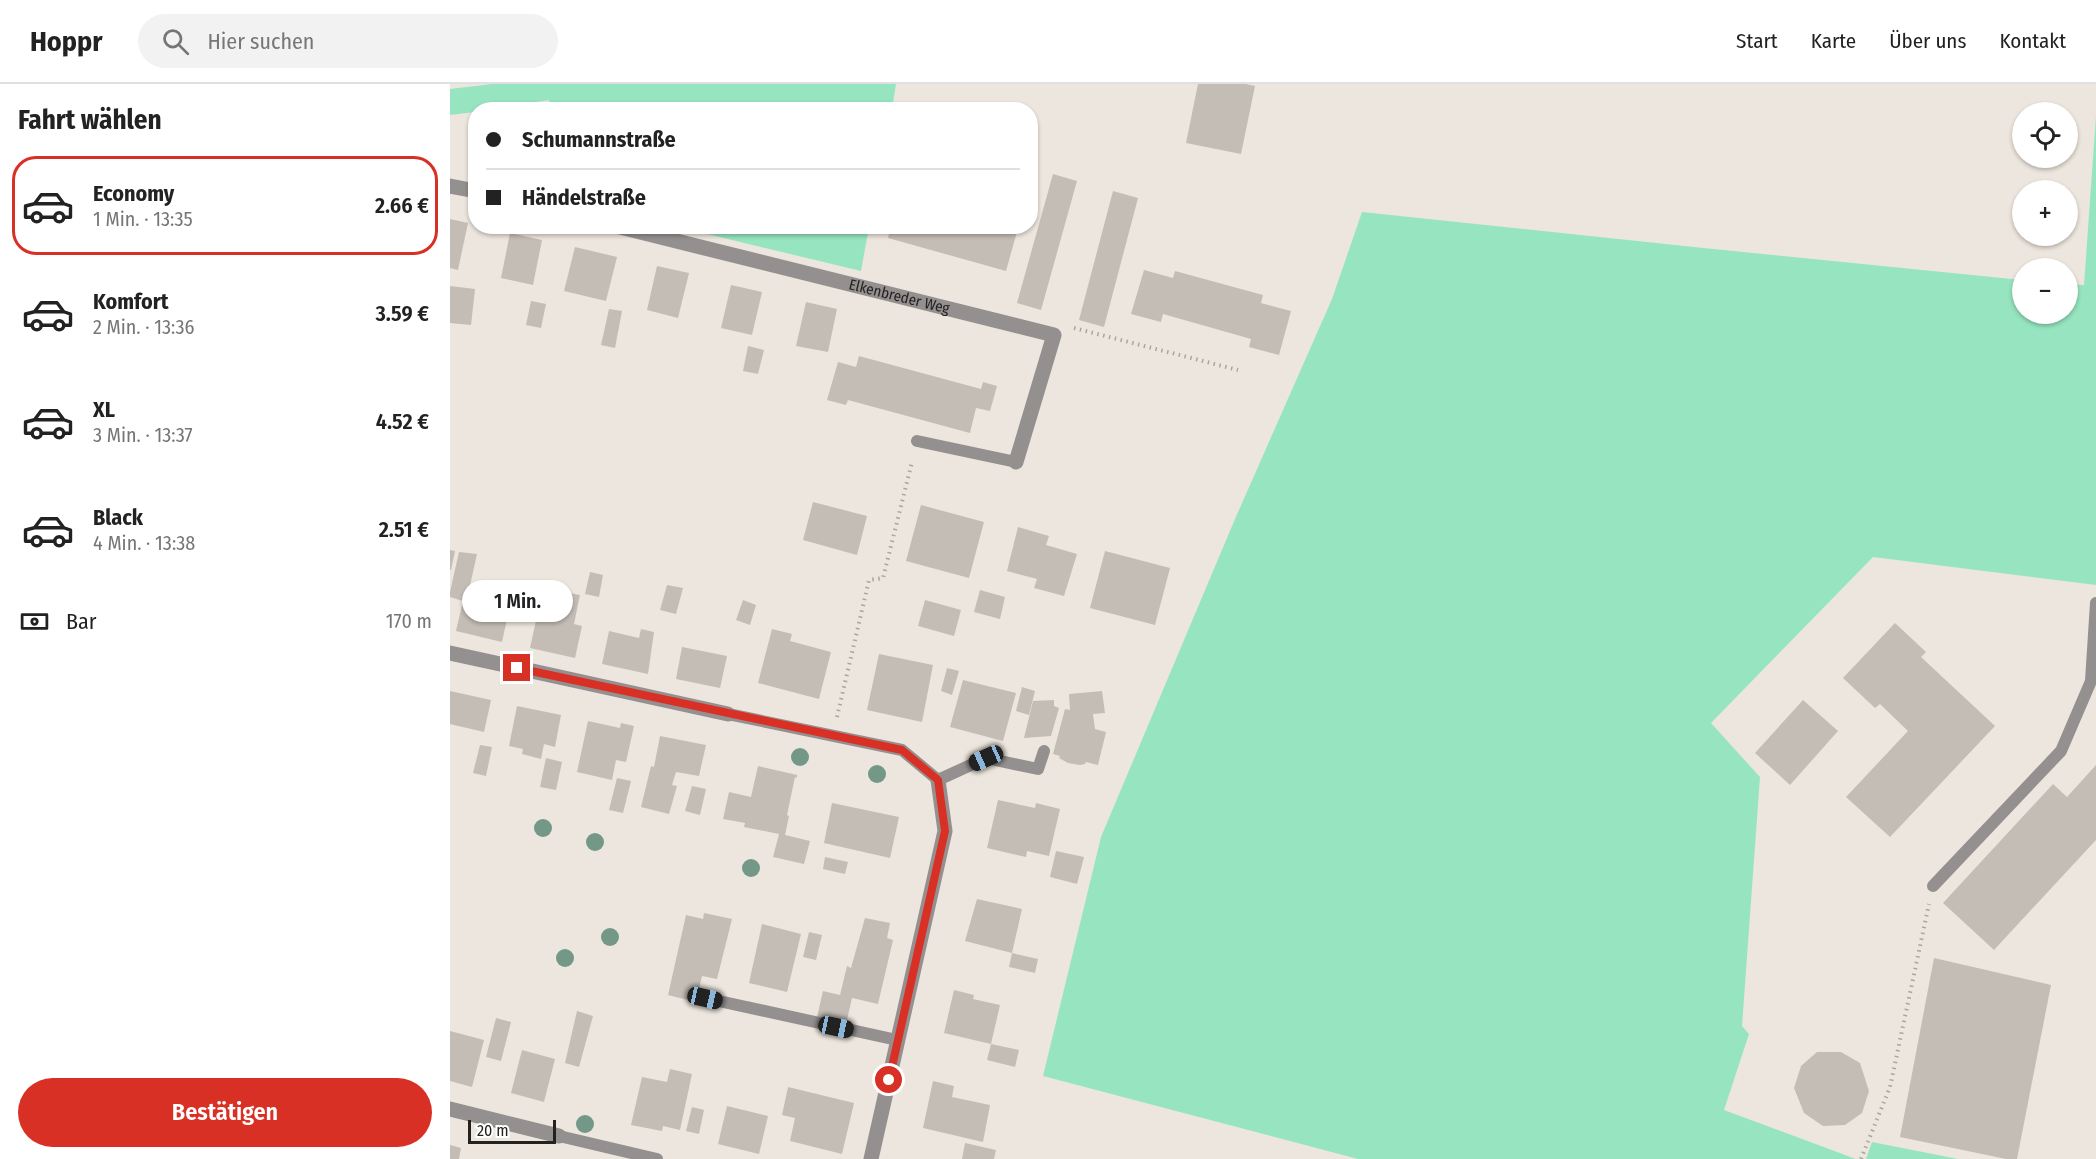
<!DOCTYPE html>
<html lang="de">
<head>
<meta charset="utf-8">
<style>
	body { margin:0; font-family:"Fira Sans Condensed",sans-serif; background:#f2f2f2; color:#222; height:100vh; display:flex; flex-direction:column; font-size:22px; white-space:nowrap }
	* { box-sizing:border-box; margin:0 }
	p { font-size:20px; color:#767676 }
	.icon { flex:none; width:33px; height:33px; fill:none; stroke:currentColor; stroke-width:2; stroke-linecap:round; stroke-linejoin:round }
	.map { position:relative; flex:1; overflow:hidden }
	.side { display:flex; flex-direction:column; background:#fff; width:450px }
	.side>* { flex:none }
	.top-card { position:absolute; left:18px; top:18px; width:570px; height:132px; border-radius:24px; box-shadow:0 2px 4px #0004; display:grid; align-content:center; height:132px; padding:0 18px; background:#fff }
	.tools { position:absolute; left:1562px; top:18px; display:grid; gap:12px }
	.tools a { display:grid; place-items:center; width:66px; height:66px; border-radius:50%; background:#fff; box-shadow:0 2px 4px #0004; font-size:30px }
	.scale { position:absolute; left:18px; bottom:15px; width:88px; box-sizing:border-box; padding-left:6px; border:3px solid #24221f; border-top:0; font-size:16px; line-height:21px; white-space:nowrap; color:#24221f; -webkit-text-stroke:4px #fff; paint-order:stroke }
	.end { position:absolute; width:27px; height:27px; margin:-14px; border:8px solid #d93025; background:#fff; box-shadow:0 0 0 3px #fff }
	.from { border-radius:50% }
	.bubble { position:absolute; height:42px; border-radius:21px; background:#fff; box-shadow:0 2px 4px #0004; font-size:20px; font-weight:600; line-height:42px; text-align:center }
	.car { position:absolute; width:18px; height:36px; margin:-18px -9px; border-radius:8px; box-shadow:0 0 4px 2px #0007; background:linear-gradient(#222 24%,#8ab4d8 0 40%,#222 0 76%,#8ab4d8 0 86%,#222 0) }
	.top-card b { display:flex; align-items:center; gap:21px; height:57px; font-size:22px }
	.top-card b+b { border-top:2px solid #e0e0e0 }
	.top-card i { width:15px; height:15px; background:#222 }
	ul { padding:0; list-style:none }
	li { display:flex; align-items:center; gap:18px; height:99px; margin:0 12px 9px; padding:0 6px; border:3px solid transparent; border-radius:24px }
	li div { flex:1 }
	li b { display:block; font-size:22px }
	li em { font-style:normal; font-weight:600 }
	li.on { border-color:#d93025 }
	li>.icon { width:54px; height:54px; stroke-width:1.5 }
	h2 { padding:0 18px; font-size:27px; line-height:72px }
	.pay { display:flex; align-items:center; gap:15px; height:66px; padding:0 18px; font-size:22px }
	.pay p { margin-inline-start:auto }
	.action { display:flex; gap:12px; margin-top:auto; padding:12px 18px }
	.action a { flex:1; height:69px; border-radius:36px; background:#d93025; color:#fff; font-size:24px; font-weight:600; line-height:69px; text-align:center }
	header { display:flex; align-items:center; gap:36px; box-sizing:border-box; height:84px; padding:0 30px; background:#fff; border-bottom:2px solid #e0e0e0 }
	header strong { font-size:28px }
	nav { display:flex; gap:33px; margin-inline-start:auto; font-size:21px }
	.search { width:420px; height:54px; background:#f2f2f2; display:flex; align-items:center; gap:15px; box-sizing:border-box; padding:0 21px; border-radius:33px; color:#767676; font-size:22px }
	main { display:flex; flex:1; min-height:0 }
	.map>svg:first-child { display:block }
</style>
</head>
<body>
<header>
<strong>Hoppr</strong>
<div class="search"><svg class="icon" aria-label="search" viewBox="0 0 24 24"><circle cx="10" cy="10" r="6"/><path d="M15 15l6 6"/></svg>Hier suchen</div>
<nav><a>Start</a><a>Karte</a><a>Über uns</a><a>Kontakt</a></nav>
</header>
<main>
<section class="side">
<h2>Fahrt wählen</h2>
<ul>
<li class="on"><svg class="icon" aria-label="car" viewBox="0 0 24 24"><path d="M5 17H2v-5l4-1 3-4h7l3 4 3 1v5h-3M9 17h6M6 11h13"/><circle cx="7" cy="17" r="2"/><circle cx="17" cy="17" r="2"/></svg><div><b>Economy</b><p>1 Min. · 13:35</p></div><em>2.66 €</em></li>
<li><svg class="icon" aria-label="car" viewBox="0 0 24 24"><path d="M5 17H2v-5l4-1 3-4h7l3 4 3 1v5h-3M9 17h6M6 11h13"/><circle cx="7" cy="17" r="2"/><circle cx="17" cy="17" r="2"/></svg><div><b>Komfort</b><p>2 Min. · 13:36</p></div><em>3.59 €</em></li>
<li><svg class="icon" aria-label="car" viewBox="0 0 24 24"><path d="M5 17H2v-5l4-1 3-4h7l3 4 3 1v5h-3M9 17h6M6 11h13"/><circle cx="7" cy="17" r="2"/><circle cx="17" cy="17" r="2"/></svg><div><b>XL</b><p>3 Min. · 13:37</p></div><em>4.52 €</em></li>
<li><svg class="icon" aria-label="car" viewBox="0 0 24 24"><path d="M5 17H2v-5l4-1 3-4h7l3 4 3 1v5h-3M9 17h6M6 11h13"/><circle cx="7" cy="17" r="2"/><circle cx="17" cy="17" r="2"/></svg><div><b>Black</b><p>4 Min. · 13:38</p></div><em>2.51 €</em></li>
</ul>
<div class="pay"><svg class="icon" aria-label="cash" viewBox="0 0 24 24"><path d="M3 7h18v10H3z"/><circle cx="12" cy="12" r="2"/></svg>Bar<p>170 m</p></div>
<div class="action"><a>Bestätigen</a></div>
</section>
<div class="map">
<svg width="1646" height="1075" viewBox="0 0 1646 1075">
	<rect width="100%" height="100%" fill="#ede6de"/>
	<g fill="#96e5c0">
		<polygon points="42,0 446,0 442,25 101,26 99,16 39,25 26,26 25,28 0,31 0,5"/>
		<polygon points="1646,32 1646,501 1423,473 1261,639 1310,693 1292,942 1299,950 1274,1026 1406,1075 908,1075 593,992 651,753 785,435 882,215 912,128 1244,163 1572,196 1572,230 1617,230 1617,200 1634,201"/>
		<polygon points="228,143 419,143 411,187"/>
		<polygon points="1422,1058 1508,1075 1416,1075"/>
	</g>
	<g fill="#c4bdb6">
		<polygon points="748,0 796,0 805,2 791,70 736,59"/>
		<polygon points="603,90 627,97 591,226 567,219"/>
		<polygon points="663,107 688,114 654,243 629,236"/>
		<polygon points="0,135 18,139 8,186 0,184"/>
		<polygon points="441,142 564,142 568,144 556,187 438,154"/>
		<polygon points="60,149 92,156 83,201 51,194"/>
		<polygon points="125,163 167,173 156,217 114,207"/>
		<polygon points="207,182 239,189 228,234 197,226"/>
		<polygon points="694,186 723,194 725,187 813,211 811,219 841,227 829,271 799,263 801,255 713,230 711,238 681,230"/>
		<polygon points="281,201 312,208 302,251 271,244"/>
		<polygon points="0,202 25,205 21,241 0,239"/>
		<polygon points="81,217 96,220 91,244 76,241"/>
		<polygon points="356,218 387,225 378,268 346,262"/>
		<polygon points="159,225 172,227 165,264 151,261"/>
		<polygon points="298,262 314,266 308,290 293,287"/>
		<polygon points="409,272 531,305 533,298 547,302 540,327 526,324 520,349 398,316 396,321 377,316 388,278 406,283"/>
		<polygon points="363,418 417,432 407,471 353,456"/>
		<polygon points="471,421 534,438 519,494 456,477"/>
		<polygon points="568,443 599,452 596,461 627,470 614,512 584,504 587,495 557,487"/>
		<polygon points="0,466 5,467 1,486 0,486"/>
		<polygon points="655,467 720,484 705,541 640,524"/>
		<polygon points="9,468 27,470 19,506 17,506 15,515 59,526 52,558 6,547 13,517 0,513 0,508"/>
		<polygon points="140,488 153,491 149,513 135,510"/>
		<polygon points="77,501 130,511 124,540 132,542 125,574 80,564 87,532 71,529"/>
		<polygon points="217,501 233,504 226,530 210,526"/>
		<polygon points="530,506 555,513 550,535 524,528"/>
		<polygon points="293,516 306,521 300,541 286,536"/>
		<polygon points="475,516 511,526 504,552 468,542"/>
		<polygon points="1445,539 1476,568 1471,573 1545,642 1440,753 1396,713 1458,647 1430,620 1425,624 1393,594"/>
		<polygon points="191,545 204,548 198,590 152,580 159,547 189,554"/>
		<polygon points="322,545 342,550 340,557 381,568 369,615 308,599"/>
		<polygon points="232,563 277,572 270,604 226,595"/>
		<polygon points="429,570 483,581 472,638 417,626"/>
		<polygon points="497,584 509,587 502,611 491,607"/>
		<polygon points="513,596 566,609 553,657 500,643"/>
		<polygon points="572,603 585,607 579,631 566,627"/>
		<polygon points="0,607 41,616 34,648 0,640"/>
		<polygon points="652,607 655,629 643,630 645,645 656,648 648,681 636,678 635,680 630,681 618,679 609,674 610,672 603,670 615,625 620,626 619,610"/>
		<polygon points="604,616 604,622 609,624 601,652 574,654 583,617"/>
		<polygon points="1353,616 1388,647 1340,701 1305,669"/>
		<polygon points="67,622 111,631 105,663 94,660 91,675 72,670 73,665 59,662"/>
		<polygon points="138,637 170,644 171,639 184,642 176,678 166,676 162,696 127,688"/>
		<polygon points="210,652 256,661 249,692 226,688 222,701 227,702 219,730 191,723 201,682 204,683"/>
		<polygon points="30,661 42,663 36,692 23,689"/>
		<polygon points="96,674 112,678 106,706 90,703"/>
		<polygon points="1646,681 1646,756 1544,866 1493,819 1603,700 1617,713"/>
		<polygon points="308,682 347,691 347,694 345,693 337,731 339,732 335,751 360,757 354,780 323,773 329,750 294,743 295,739 273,735 279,708 301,713"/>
		<polygon points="167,694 181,697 173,729 159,726"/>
		<polygon points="242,702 256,705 250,731 235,727"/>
		<polygon points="548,716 585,724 586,719 610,725 599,772 577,767 576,773 537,764"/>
		<polygon points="382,719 449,733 440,774 374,759"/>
		<polygon points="606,767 634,773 627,800 600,793"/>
		<polygon points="375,773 398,778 395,790 373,785"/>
		<polygon points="527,815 572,825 562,869 588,875 585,889 559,883 562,869 515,857"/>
		<polygon points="254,829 282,835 267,895 252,892 246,918 218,911 236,831 253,835"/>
		<polygon points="415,834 440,839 437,854 443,856 428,920 402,914 396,940 367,933 373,907 390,911 397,882 401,884"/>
		<polygon points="312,840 351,850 337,908 299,899"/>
		<polygon points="359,848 372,851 366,876 353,873"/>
		<polygon points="1484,874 1601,901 1567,1075 1556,1075 1450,1053"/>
		<polygon points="504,906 524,911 523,915 550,921 541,960 494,949"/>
		<polygon points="127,927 143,932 129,983 115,979"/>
		<polygon points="46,934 61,938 51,977 36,973"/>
		<polygon points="0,947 34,956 22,1003 0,997"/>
		<polygon points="541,960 569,966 565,983 537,976"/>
		<polygon points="72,966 105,975 94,1018 61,1009"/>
		<polygon points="1367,968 1391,968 1410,979 1419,1007 1412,1029 1395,1041 1373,1042 1354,1029 1344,1004 1351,982"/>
		<polygon points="220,985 242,990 230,1046 213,1042 212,1047 181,1041 192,993 217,998"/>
		<polygon points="483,997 504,1002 502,1013 540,1021 533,1058 473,1044"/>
		<polygon points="338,1003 404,1019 392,1070 340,1057 345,1034 332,1031"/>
		<polygon points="277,1022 318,1032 309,1070 268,1060"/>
		<polygon points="242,1023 254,1026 249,1050 236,1047"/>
		<polygon points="515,1059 546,1066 544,1075 512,1075"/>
		<polygon points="0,1061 11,1064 9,1075 0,1075"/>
	</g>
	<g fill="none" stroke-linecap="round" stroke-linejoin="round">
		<g stroke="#aaa59e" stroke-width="4" stroke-dasharray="1.5 4.5" stroke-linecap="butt">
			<polyline points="624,244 788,286"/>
			<polyline points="387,633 419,496 433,494 462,378"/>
			<polyline points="1411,1075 1440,1003 1479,820"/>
		</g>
		<g stroke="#959090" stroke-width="12">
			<polyline points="467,357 566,378"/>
			<polyline points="278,630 452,666 488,696 536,674 588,685 594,667"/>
			<polyline points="1483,802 1611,667 1641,597 1646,519"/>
			<polyline points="255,914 447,956"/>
			<polyline points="109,1052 207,1075"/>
		</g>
		<g stroke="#959090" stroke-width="15">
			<polyline points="0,102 26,107"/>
			<path id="s1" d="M166,142l438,109 -38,127"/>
			<polyline points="0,569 278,630"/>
			<polyline points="0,1025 109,1052"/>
			<polyline points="421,1075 495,747 488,696"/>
		</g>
	</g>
	<g fill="#739887">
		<circle cx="350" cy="673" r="9"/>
		<circle cx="427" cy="690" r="9"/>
		<circle cx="93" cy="744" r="9"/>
		<circle cx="145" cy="758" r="9"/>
		<circle cx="301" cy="784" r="9"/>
		<circle cx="160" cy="853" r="9"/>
		<circle cx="115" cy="874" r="9"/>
		<circle cx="135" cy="1040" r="9"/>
	</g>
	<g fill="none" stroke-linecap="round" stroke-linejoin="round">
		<polyline stroke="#d93025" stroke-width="8" points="67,584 452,666 488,696 495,747 439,996"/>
	</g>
	<g text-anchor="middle" stroke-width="5" stroke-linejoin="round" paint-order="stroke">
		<g font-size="15" fill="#24221f" stroke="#fff">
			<text dy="5" stroke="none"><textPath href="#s1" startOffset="292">Elkenbreder Weg</textPath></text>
		</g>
	</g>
</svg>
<div class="tools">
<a><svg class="icon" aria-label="locate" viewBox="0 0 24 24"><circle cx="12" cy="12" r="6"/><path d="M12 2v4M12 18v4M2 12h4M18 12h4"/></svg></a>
<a>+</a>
<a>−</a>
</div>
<div class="scale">20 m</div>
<i class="end from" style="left:439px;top:996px"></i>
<i class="end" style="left:67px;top:584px"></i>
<div class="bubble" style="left:12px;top:496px;width:111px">1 Min.</div>
<i class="car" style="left:536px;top:674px;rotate:246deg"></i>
<i class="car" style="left:255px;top:914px;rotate:103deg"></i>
<i class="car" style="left:386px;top:943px;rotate:102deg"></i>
<div class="top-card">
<b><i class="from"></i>Schumannstraße</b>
<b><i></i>Händelstraße</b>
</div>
</div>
</main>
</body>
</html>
